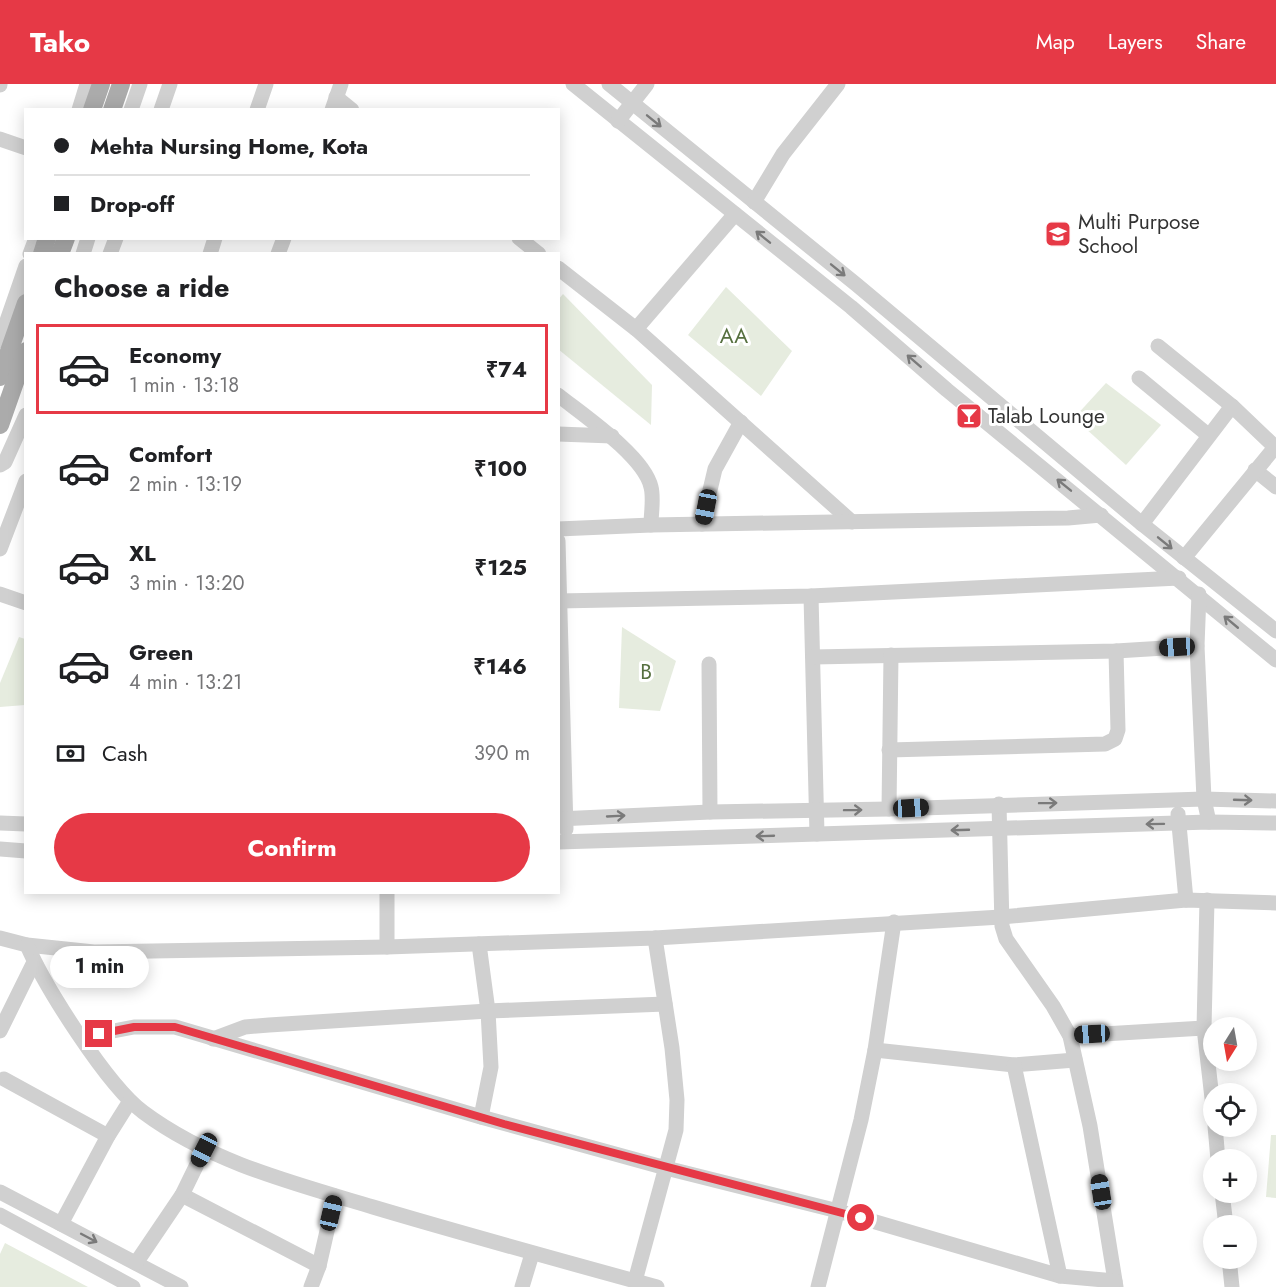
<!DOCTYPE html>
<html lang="en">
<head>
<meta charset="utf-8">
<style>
	body { margin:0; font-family:Jost,sans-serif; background:#f2f2f2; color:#202124; height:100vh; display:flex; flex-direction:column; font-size:22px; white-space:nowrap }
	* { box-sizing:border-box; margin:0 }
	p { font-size:20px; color:#757577 }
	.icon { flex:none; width:33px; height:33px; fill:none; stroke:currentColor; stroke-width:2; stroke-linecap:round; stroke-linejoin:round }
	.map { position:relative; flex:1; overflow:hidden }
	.panel { position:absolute; left:24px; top:168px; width:536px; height:642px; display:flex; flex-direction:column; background:#fff; border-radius:0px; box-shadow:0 3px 15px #0003 }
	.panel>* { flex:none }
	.guide { position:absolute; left:24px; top:24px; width:536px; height:132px; border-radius:0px; box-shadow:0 3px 15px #0003; display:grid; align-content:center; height:132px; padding:0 30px; background:#fff }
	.needle { width:39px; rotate:191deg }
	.buttons { position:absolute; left:1203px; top:933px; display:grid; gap:12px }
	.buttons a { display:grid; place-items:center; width:54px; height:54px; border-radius:50%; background:#fff; box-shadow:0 3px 15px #0003; font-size:30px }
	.end { position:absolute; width:27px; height:27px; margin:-14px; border:8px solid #e63946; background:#fff; box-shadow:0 0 0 3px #fff }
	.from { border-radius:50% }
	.bubble { position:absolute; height:42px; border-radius:21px; background:#fff; box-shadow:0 3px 15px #0003; font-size:20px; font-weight:700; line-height:42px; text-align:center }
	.car { position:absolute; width:18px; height:36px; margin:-18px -9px; border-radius:8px; box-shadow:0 0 4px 2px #0007; background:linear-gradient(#222 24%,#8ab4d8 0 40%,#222 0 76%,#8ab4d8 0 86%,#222 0) }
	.guide b { display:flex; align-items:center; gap:21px; height:57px; font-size:22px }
	.guide b+b { border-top:2px solid #e0e0e0 }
	.guide i { width:15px; height:15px; background:#202124 }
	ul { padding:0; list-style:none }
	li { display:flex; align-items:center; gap:18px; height:90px; margin:0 12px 9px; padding:0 18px; border:3px solid transparent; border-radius:0px }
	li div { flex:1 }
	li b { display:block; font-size:22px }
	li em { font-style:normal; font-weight:700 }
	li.active { border-color:#e63946 }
	li>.icon { width:54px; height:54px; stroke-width:1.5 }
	h2 { padding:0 30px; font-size:27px; line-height:72px }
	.pay { display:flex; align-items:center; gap:15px; height:66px; padding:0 30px; font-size:22px }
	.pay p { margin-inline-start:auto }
	.primary-button { display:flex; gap:12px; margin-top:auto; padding:12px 30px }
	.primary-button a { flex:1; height:69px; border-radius:36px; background:#e63946; color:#fff; font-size:24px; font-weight:700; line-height:69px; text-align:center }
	header { display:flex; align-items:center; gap:36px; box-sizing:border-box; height:84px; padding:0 30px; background:#e63946; color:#fff }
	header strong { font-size:28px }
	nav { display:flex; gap:33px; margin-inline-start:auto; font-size:21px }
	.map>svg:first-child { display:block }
</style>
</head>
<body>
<header>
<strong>Tako</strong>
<nav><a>Map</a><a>Layers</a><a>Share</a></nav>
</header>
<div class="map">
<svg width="1276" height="1203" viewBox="0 0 1276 1203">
	<rect width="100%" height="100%" fill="#fff"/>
	<g fill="#e6ecdf">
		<polygon points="726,203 792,267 761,312 688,251"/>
		<polygon points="563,210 652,301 651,341 558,265 558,216"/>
		<polygon points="1106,299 1161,341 1126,381 1074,334"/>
		<polygon points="622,543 676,577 660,627 619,624"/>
		<polygon points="19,553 25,555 25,621 0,623 0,599"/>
		<polygon points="1271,1051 1276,1051 1276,1114 1266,1113"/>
		<polygon points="5,1159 88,1203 0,1203 0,1170"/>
	</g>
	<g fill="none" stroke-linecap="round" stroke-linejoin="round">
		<g stroke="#d0d0d0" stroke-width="15">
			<polyline points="573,0 851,223 947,306 1276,576"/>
			<polyline points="609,0 857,201 1142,440 1276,547"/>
			<polyline points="0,1 0,0"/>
			<polyline points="336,13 352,26"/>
			<polyline points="79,26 87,0"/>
			<polyline points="131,26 140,0"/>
			<polyline points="161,26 170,0"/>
			<polyline points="257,26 266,0"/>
			<polyline points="332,26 341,0"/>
			<polyline points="618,37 647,0"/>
			<polyline points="0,55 26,64"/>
			<polyline points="754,118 783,70 838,0"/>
			<polyline points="519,154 539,170"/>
			<polyline points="30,170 36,154"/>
			<polyline points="83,170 88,154"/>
			<polyline points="110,170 116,154"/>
			<polyline points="210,170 215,154"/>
			<polyline points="278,170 284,154"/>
			<polyline points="558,184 636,245 852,438"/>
			<polyline points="636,245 735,130"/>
			<polyline points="0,257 26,182"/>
			<polyline points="1158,262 1232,322 1275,363"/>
			<polyline points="1139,294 1208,351"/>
			<path d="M558,311c25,20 86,61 93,92 3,11 0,26 0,38"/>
			<polyline points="558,350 612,352"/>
			<polyline points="0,381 5,378 26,331"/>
			<polyline points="1255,386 1276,403"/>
			<polyline points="702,440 715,385 741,338"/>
			<polyline points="1142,440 1232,322"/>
			<polyline points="558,445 651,441 1068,434 1101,431"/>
			<polyline points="558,457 566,745"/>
			<polyline points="0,465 26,397"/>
			<polyline points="1184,474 1276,362"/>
			<polyline points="0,510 26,519"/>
			<polyline points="1199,510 1197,562 1204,715 1209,738"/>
			<polyline points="811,512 817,750"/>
			<polyline points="558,517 811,512 1179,494"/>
			<polyline points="813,573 1116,567 1197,562"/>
			<polyline points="709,580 710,728"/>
			<polyline points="889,666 1105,660 1115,655 1118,646 1116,567"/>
			<polyline points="999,720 1002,842 1006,855 1053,922 1070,952 1090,1042 1116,1203"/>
			<polyline points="889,725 891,571"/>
			<polyline points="1178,730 1186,816"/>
			<polyline points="558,735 710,728 889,725 1204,715 1276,717"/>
			<polyline points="0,739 26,740"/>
			<polyline points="558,758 1209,738 1276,739"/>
			<polyline points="0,765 26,767"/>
			<polyline points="1207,816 1204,944 1214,1032"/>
			<polyline points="0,854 27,861 94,868 387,863 655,854 1001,833 1186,816 1276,819"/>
			<polyline points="479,860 488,927 491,983 481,1033"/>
			<path d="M27,861c18,42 80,140 116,167 67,50 150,71 230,95 94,28 189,54 284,80"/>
			<polyline points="387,863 387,808"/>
			<polyline points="0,947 34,878"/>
			<polyline points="1070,952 1204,944"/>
			<polyline points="82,953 134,943 175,943 481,1033 666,1084 838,1127 1060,1192 1115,1197"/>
			<polyline points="213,955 245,943 269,941 488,927 665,920"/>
			<polyline points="875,966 1014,981 1075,976"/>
			<polyline points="1014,981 1060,1192"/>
			<polyline points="4,995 108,1052"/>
			<polyline points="1215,1042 1218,1076"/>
			<polyline points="0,1108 181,1203"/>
			<polyline points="1222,1108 1226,1142"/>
			<polyline points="182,1111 319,1182"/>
			<polyline points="0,1131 133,1203"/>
			<polyline points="61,1140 108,1052 130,1017"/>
			<polyline points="1229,1174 1232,1203"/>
			<polyline points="136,1179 182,1111 204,1066"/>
			<polyline points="635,1197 676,1046 677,1016 672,964 655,854"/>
			<polyline points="311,1203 319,1182 335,1112"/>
			<polyline points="522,1203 532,1170"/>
			<polyline points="818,1203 861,1036 875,966 894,838"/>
		</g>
		<g stroke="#ababab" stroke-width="18">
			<polyline points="92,26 101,0"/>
			<polyline points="112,26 121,0"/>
			<polyline points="42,170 47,154"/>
			<polyline points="60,170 66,154"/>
			<polyline points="0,293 26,219"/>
			<polyline points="0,341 26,267"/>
		</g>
	</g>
	<defs><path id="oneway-shaft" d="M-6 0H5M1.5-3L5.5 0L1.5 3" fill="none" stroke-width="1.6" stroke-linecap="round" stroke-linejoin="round" transform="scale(1.5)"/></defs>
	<g stroke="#7a7a7a">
		<use href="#oneway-shaft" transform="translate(654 37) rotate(39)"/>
		<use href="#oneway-shaft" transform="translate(763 153) rotate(-141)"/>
		<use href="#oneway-shaft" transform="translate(838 186) rotate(39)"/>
		<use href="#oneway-shaft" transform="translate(914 277) rotate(-139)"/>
		<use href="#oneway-shaft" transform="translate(1064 401) rotate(-141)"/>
		<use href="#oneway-shaft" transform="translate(1165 459) rotate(39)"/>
		<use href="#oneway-shaft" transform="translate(1231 538) rotate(-140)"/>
		<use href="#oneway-shaft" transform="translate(1243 716) rotate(2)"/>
		<use href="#oneway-shaft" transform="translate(1048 719) rotate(-1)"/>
		<use href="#oneway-shaft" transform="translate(853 726) rotate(-1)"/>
		<use href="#oneway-shaft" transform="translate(616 732) rotate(-3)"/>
		<use href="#oneway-shaft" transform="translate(1155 740) rotate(179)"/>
		<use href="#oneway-shaft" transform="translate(960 746) rotate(178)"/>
		<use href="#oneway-shaft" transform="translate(765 752) rotate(178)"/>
		<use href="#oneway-shaft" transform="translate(89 1154) rotate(28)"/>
	</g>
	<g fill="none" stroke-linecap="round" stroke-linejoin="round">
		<polyline stroke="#e63946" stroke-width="8" points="99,950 134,943 175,943 504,1040 861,1134"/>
	</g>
	<defs>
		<g id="school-square" transform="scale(1.35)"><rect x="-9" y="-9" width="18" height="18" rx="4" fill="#e63946" stroke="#fff"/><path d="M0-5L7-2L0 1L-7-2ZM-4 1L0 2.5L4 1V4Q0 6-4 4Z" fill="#fff"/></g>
		<g id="bar-square" transform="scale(1.35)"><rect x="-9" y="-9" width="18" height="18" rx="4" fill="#e63946" stroke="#fff"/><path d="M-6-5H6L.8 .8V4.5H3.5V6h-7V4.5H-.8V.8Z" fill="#fff"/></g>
	</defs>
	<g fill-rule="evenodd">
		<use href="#school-square" x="1058" y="150"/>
		<use href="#bar-square" x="969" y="332"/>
	</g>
	<g text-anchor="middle" stroke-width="6" stroke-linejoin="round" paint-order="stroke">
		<g font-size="21" fill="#333" stroke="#fff" text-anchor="start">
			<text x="1078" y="145">Multi Purpose<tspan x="1078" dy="24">School</tspan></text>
			<text x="988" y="339">Talab Lounge</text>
		</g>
		<g font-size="21" fill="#56703f" stroke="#fff">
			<text x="734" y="259">AA</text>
			<text x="646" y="595">B</text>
		</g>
	</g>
</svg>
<div class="buttons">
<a><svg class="needle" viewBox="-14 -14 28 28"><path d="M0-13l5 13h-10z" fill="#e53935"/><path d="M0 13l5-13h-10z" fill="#757577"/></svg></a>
<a><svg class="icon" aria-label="locate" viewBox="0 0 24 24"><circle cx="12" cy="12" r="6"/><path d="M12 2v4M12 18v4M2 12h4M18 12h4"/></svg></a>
<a>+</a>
<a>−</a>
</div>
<i class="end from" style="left:861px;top:1134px"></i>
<i class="end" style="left:99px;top:950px"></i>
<div class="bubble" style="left:50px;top:862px;width:99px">1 min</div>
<i class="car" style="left:706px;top:423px;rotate:191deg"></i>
<i class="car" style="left:1177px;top:563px;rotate:267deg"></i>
<i class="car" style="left:911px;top:724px;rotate:87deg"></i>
<i class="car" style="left:1092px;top:950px;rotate:267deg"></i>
<i class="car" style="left:204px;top:1066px;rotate:207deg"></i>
<i class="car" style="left:1101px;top:1108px;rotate:351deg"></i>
<i class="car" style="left:331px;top:1129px;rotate:13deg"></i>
<div class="guide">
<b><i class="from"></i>Mehta Nursing Home, Kota</b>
<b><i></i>Drop-off</b>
</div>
<section class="panel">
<h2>Choose a ride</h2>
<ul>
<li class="active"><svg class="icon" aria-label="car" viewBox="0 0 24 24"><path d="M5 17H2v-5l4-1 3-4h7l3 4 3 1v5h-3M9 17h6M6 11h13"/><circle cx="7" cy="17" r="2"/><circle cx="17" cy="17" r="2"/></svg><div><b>Economy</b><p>1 min · 13:18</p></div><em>₹74</em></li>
<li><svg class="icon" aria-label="car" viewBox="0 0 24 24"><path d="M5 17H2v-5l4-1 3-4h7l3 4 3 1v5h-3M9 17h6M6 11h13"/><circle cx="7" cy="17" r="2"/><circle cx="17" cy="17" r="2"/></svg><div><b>Comfort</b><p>2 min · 13:19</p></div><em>₹100</em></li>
<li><svg class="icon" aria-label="car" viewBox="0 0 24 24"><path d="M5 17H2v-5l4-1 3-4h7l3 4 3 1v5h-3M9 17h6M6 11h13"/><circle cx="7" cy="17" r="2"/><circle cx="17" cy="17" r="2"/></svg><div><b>XL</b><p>3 min · 13:20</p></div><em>₹125</em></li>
<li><svg class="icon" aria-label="car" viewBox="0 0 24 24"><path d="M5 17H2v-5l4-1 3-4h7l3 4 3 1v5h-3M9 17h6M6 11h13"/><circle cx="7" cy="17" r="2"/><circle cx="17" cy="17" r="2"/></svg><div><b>Green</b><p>4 min · 13:21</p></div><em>₹146</em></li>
</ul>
<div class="pay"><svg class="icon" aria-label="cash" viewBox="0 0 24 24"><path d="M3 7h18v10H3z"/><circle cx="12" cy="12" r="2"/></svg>Cash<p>390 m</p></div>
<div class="primary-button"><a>Confirm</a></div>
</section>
</div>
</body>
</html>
